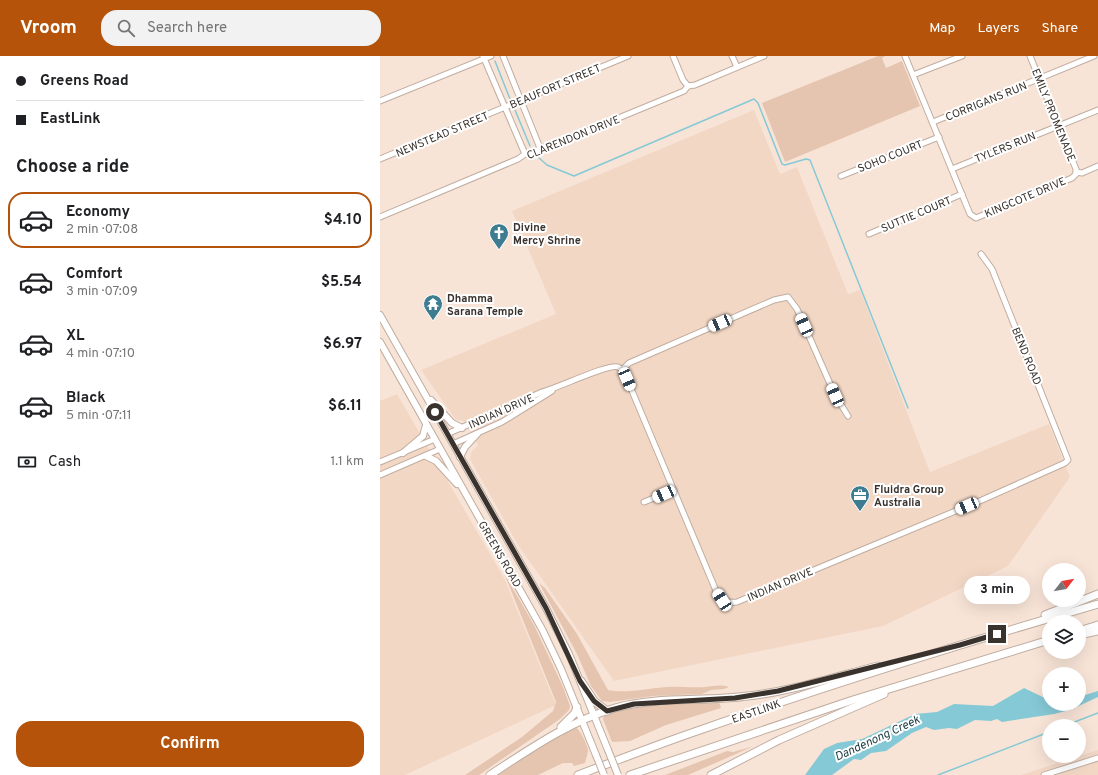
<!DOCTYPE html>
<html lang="en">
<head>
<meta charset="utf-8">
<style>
	body { margin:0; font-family:Overpass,sans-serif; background:#f2f2f2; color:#202124; height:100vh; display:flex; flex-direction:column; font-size:15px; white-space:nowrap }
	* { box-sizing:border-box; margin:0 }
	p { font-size:13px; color:#757577 }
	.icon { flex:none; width:22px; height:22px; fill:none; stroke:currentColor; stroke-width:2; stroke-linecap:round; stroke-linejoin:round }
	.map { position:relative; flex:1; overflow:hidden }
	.details { display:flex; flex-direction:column; background:#fff; width:380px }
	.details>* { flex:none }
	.hud { display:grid; align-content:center; height:88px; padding:0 16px; background:#fff }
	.needle { width:26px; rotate:59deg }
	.fabs { position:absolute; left:662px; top:507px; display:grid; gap:8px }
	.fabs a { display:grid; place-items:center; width:44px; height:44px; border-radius:50%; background:#fff; box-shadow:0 4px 16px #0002; font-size:20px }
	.end { position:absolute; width:18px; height:18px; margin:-9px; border:5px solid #39322d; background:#fff; box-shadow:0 0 0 2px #fff }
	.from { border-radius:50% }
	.bubble { position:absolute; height:28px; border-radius:14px; background:#fff; box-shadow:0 4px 16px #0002; font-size:13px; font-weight:700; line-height:28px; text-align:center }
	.car { position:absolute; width:12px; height:24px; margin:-12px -6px; border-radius:5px; box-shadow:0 0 3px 1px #0007; background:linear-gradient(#fff 24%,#345 0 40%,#fff 0 76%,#345 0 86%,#fff 0) }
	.hud b { display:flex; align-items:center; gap:14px; height:38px; font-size:15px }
	.hud b+b { border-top:1px solid #e0e0e0 }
	.hud i { width:10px; height:10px; background:#202124 }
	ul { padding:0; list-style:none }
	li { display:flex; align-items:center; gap:12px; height:56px; margin:0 8px 6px; padding:0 8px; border:2px solid transparent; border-radius:16px }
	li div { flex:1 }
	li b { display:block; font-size:15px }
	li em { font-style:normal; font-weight:700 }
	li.on { border-color:#b45309 }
	li>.icon { width:36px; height:36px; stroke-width:1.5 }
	h2 { padding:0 16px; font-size:18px; line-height:48px }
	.pay { display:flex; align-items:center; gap:10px; height:44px; padding:0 16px; font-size:15px }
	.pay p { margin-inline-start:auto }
	.cta { display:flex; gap:8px; margin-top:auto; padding:8px 16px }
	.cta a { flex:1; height:46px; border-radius:16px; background:#b45309; color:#fff; font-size:16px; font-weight:700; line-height:46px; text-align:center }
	header { display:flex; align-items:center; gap:24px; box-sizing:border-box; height:56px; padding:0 20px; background:#b45309; color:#fff }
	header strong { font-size:19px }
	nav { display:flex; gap:22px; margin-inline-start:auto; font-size:14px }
	.search { width:280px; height:36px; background:#f2f2f2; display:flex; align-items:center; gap:10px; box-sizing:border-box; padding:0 14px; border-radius:16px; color:#757577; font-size:15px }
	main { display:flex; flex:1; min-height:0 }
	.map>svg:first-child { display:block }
</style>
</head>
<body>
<header>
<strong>Vroom</strong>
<div class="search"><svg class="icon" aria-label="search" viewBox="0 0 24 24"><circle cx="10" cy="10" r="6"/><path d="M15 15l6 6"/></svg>Search here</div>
<nav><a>Map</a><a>Layers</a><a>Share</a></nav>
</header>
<main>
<section class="details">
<div class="hud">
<b><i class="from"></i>Greens Road</b>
<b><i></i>EastLink</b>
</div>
<h2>Choose a ride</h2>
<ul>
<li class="on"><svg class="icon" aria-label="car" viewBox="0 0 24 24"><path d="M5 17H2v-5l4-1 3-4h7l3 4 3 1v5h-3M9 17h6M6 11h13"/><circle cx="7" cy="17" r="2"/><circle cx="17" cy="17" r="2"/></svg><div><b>Economy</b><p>2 min · 07:08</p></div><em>$4.10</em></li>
<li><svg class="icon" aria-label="car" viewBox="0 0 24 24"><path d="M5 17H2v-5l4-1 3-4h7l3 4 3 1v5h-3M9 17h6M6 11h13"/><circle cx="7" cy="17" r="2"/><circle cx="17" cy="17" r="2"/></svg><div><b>Comfort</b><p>3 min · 07:09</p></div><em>$5.54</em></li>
<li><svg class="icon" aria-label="car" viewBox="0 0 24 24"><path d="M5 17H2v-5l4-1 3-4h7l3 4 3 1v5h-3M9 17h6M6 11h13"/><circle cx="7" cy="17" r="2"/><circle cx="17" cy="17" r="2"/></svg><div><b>XL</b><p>4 min · 07:10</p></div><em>$6.97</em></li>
<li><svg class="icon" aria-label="car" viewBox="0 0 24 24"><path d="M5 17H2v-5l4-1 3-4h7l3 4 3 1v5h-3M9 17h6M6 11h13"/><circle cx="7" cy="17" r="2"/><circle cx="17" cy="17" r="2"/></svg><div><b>Black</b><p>5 min · 07:11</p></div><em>$6.11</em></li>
</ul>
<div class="pay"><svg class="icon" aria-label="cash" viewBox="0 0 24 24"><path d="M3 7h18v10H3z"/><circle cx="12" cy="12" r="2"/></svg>Cash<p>1.1 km</p></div>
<div class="cta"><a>Confirm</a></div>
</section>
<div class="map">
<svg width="718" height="719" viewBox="0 0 718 719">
	<rect width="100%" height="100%" fill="#f8e4d7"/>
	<g fill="#f2d7c5">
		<polygon points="374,54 400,118 417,111 468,238 480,234 550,416 669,368 690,421 628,510 503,570 234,625 138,489 90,403 91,396 98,389 84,365 76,364 41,314 176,258 132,155"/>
		<polygon points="17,338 124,522 176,649 25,719 0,719 0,345"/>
		<polygon points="718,694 718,719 641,719"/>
	</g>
	<g fill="#e5c5af">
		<polygon points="498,0 505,0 502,2 506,12 522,5 540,50 405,106 382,47"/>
		<polygon points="124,517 154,569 183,631 190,650 189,654 180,663 99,719 85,719 142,681 173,655 176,646"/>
		<path d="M159,527l6,5 32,46 31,56c17,4 41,-2 59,-3 12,-1 25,1 38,0 9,-1 15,-3 24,0l-5,2 -13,1 -9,4 -49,2 -43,6 -8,-1 -11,-15 -14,-32z"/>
		<path d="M334,645l6,3 1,4 -55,17 -36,16 -18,1 -9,-23c5,-19 93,-15 111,-18z"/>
		<path d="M195,671c5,2 12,17 13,23 0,3 -2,9 -3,13l-11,3 -2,-3h-9l-25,12h-43l48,-31z"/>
		<polygon points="374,690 308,719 285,719 347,695 353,696"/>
	</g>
	<polygon fill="#86c9d6" points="644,632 669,644 669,648 699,648 699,641 718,635 718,641 690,654 674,658 622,666 617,663 611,665 595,664 577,673 569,672 554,674 546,671 532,677 506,695 491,697 481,704 474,703 452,719 425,719 444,693 457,687 482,683 535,658 557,656 574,648 613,650"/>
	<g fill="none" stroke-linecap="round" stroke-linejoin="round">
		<g stroke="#86c9d6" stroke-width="1.5">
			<polyline points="115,5 130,43"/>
			<polyline points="135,54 150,90"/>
			<polyline points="159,102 167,109 194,120 374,43 378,47 402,108 405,109 426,103 430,104 528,352"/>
			<polyline points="684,670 718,657"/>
			<polyline points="558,719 669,676"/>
		</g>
		<g stroke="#c0ada0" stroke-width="7">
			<g id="minor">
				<polyline points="103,0 145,98"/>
				<polyline points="123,0 160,92"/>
				<polyline points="293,0 303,24 308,30"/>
				<polyline points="352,0 357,11"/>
				<polyline points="525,0 590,158 596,162 692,122 696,118 696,113 650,0"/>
				<polyline points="533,19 582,0"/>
				<polyline points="0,45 111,0"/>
				<polyline points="553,66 714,0"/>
				<polyline points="0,103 248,0"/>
				<polyline points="572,113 718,54"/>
				<polyline points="696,116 702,117 718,110"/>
				<polyline points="461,120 559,81"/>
				<polyline points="0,161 138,103 145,98 154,97 160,92 173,89 304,35 308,30 315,29 384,0"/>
				<polyline points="489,178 582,138"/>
				<polyline points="242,314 249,307 394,244 408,241 417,253 455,339 468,360"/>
				<path d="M67,378l95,-42c14,-3 67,-29 76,-25 5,2 7,8 9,12l90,214c6,9 10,10 20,9l245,-102 83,-37 3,-3 -76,-191 -11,-15"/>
				<polyline points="73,388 122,366 172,335"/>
				<polyline points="0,406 55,383"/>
				<polyline points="0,419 60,393"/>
				<polyline points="264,446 294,434"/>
				<polyline points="664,719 718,702"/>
			</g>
		</g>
		<g stroke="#c0ada0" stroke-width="8">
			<g id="major">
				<polyline points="0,259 166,552 189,598 228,694"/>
				<polyline points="0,286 162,573 181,613 216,699"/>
				<polyline points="51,344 72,367 82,372"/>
				<polyline points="23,397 43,380 46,369"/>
				<polyline points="46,400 56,405 77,428"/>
				<polyline points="80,401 85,391 97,378"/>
			</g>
		</g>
		<g stroke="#c0ada0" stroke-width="9">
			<g id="highway">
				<polyline points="665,559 718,538"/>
				<polyline points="699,575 718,569"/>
				<polyline points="699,579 718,575"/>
				<polyline points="201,625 214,645 227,655"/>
				<polyline points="181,671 195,657 197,651"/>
				<path d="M110,719c40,-26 78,-53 125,-67 43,-12 89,-6 133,-12 44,-5 87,-19 130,-30"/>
				<path d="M198,719c40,-15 81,-31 122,-45 131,-46 264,-87 398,-126"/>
				<polyline points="250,719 473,644 669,584"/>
				<polyline points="331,719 399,684 504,638"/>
			</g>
		</g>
		<use href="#minor" stroke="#fff" stroke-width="5"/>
		<use href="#major" stroke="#fff" stroke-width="6"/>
		<use href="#highway" stroke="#fff" stroke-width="7"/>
		<g stroke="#c0ada0" stroke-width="8" stroke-linecap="butt">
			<g id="major-bridge">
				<polyline points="228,694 238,719"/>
				<polyline points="216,699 224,719"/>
			</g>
		</g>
		<use href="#major-bridge" stroke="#fff" stroke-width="6"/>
	</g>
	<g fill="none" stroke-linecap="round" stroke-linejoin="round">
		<polyline stroke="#39322d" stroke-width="5" points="55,356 166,552 200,625 214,645 227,655 254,648 355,642 398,635 580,589 617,578"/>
	</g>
	<defs>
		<g id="church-pin" transform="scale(1)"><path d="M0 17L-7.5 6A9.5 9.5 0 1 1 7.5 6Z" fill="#3e7c92" stroke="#fff"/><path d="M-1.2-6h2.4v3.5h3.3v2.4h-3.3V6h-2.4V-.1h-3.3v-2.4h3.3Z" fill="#fff"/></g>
		<g id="temple-pin" transform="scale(1)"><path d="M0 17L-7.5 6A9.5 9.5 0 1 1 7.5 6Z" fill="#3e7c92" stroke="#fff"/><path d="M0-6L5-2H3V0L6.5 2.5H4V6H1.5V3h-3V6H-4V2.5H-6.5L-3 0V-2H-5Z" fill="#fff"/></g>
		<g id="office-pin" transform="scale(1)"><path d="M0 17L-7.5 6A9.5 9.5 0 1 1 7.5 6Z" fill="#3e7c92" stroke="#fff"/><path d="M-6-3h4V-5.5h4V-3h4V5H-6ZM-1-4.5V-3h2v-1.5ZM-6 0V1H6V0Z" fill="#fff"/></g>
	</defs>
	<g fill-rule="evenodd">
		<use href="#church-pin" x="119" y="177"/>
		<use href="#temple-pin" x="53" y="248"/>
		<use href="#office-pin" x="480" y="439"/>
	</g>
	<g text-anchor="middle" stroke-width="4" stroke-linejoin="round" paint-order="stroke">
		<g font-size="11" fill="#39322d" stroke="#fff">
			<text transform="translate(175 30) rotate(-23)" y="4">BEAUFORT STREET</text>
			<text transform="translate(606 45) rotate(-22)" y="4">CORRIGANS RUN</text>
			<text transform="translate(674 59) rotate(68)" y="4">EMILY PROMENADE</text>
			<text transform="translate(62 78) rotate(-23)" y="4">NEWSTEAD STREET</text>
			<text transform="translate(193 81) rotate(-22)" y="4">CLARENDON DRIVE</text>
			<text transform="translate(625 91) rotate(-22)" y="4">TYLERS RUN</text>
			<text transform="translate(510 100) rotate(-22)" y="4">SOHO COURT</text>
			<text transform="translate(645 141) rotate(-23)" y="4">KINGCOTE DRIVE</text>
			<text transform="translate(536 158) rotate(-23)" y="4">SUTTIE COURT</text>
			<text transform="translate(647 300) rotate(68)" y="4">BEND ROAD</text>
			<text transform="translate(121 355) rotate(-24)" y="4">INDIAN DRIVE</text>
			<text transform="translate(120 498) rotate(60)" y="4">GREENS ROAD</text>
			<text transform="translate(400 528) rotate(-23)" y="4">INDIAN DRIVE</text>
			<text transform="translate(376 655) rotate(-19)" y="4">EASTLINK</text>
		</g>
		<g font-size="11" font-weight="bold" fill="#39322d" stroke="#fff" text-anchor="start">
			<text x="133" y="175">Divine<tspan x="133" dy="13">Mercy Shrine</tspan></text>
			<text x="67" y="246">Dhamma<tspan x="67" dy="13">Sarana Temple</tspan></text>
			<text x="494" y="437">Fluidra Group<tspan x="494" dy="13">Australia</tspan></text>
		</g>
		<g font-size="12" font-style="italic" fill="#1a3c42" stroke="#fff">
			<text transform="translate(497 682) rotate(-25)" y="4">Dandenong Creek</text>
		</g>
	</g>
</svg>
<div class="fabs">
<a><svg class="needle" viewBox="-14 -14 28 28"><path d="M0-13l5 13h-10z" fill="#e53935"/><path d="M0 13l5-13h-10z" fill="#757577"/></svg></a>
<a><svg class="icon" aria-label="layers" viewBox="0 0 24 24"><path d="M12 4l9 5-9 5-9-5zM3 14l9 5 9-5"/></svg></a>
<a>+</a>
<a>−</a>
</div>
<i class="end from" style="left:55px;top:356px"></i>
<i class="end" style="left:617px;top:578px"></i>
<div class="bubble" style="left:584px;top:520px;width:66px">3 min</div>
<i class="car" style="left:340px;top:267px;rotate:247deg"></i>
<i class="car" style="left:424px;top:269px;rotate:336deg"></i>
<i class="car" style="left:247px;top:323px;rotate:157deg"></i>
<i class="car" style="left:455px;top:339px;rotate:336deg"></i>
<i class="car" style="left:284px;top:438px;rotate:246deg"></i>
<i class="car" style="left:587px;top:450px;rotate:247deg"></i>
<i class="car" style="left:342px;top:544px;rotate:327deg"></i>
</div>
</main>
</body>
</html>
